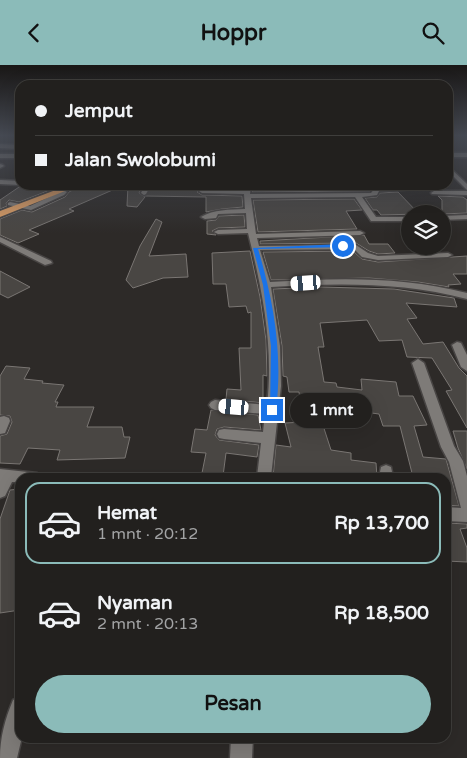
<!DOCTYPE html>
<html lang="id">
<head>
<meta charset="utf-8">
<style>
	body { margin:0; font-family:"Varela Round",sans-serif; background:#2a2827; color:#f1f3f6; height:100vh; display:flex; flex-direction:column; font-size:19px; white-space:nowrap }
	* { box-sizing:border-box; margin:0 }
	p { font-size:16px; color:#a2a3a4 }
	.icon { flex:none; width:28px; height:28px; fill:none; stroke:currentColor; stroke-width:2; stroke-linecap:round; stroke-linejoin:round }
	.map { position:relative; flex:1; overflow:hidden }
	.sheet { position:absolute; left:15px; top:408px; width:436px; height:270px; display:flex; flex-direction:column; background:#22201e; border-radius:15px; box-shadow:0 5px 20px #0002,0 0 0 1px #3f3e3c }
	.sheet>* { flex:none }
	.hud { position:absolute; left:15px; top:15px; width:438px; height:110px; border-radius:15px; box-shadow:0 5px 20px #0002,0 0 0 1px #3f3e3c; display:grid; align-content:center; height:110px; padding:0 20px; background:#22201e }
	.controls { position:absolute; left:401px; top:140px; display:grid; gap:10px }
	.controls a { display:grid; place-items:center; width:50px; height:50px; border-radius:50%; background:#22201e; box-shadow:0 5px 20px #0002,0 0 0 1px #3f3e3c; font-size:25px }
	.end { position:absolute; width:22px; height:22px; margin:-11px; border:6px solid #1a73e8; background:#fff; box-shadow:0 0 0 2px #fff }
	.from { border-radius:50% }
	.bubble { position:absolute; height:35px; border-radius:18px; background:#22201e; box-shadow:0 5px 20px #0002,0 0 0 1px #3f3e3c; font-size:16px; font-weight:700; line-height:35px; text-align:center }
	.car { position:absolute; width:15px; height:30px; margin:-15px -8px; border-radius:6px; box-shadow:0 0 4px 1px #0007; background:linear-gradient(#fff 24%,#345 0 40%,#fff 0 76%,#345 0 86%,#fff 0) }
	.hud b { display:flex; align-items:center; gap:18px; height:48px; font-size:19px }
	.hud b+b { border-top:1px solid #3f3e3c }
	.hud i { width:12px; height:12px; background:#f1f3f6 }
	ul { padding:9px 0 0; list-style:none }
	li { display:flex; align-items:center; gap:15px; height:82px; margin:0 10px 8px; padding:0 10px; border:2px solid transparent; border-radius:15px }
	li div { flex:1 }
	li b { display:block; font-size:19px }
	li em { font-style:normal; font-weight:700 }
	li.on { border-color:#8bbbb9 }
	li>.icon { width:45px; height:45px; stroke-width:1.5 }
	.primary-button { display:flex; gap:10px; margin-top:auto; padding:10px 20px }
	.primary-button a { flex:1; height:58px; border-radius:30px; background:#8bbbb9; color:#111; font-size:20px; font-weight:700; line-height:58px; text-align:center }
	header { display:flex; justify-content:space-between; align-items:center; height:65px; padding:0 20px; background:#8bbbb9; color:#111; font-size:22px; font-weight:700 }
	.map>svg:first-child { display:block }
</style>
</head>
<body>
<header><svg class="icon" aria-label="back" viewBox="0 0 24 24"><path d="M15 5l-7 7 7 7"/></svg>Hoppr<svg class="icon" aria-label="search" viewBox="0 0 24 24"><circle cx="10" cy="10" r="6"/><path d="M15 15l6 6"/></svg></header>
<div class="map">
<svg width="467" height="693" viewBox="0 0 467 693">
	<rect width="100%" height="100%" fill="#2d2a28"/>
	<g fill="#494643" stroke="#7a7673">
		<polygon points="22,120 32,120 50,125 19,137 9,135 6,138 7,141 0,144 0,135"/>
		<polygon points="82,120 124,120 69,144 74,146 29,165 39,169 18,178 0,170 0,154 22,145 32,147 65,132 69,127"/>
		<polygon points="128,120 143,120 139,128 145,132 137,142 127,141"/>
		<polygon points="153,120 241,120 242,123 202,122 197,127 202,130 242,131 243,142 222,144 206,147 206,132 145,131"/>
		<polygon points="287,120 381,120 375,121 370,126 252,127 253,122"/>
		<polygon points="398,127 419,149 381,150 377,145 373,145 365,133 377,132 380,128"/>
		<polygon points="438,131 463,132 467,135 467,148 442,149 442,135"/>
		<polygon points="354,134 362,145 346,146 357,164 258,167 253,135"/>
		<polygon points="244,150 245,162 218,163 212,166 216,170 207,169 207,156 216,155 219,151"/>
		<polygon points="156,154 162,157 149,191 186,189 188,212 163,213 133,223 126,215 140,181"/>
		<polygon points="364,170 369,179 388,179 395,188 378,189 369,186 356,178 260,179 260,176"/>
		<polygon points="250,186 260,232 266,275 267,311 263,310 263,338 226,334 227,324 241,325 239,283 251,283 251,247 248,248 246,241 229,242 226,219 213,219 212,188"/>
		<polygon points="353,186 362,194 378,197 467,191 467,209 453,209 461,219 448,220 449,222 418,217 369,213 271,215 263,187"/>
		<polygon points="0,206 30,222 8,233 0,229"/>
		<polygon points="321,222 394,224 454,233 457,242 406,238 417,253 407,254 423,279 443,277 459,303 467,311 467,363 446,326 452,325 432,293 407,292 402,275 379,276 367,255 320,258 324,282 318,282 324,317 336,318 337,322 362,325 361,314 396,317 399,331 413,331 427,360 414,361 423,392 446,394 459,441 446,440 446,412 413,412 400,361 383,361 379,349 342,344 342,346 320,346 321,348 319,348 331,385 351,388 351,395 376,398 377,412 273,412 276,380 291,382 285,358 304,357 299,327 289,327 287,312 283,311 282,281 273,224"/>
		<polygon points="6,301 30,303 24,314 43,316 42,318 64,320 55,337 58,337 56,342 94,342 87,362 122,362 124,372 130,372 125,393 57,395 60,385 28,383 20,399 0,398 0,371 7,369 12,357 10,351 0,350 0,311"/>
		<polygon points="211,345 258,350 261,365 224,362 217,364 215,370 219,375 259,380 257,392 226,388 223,411 202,408 206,388 191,387 195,364 207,365"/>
		<polygon points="453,366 467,366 467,404 458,383"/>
		<polygon points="20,424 20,545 0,548 0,454 10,425"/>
		<polygon points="446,458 467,459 467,463 460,464 467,483 467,497 446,496"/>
	</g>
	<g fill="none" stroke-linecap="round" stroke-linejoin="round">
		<g stroke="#484544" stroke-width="3">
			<g id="minor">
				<polygon points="0,79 20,80 20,84 0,83"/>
				<rect x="448" y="88" width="19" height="4"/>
				<rect x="0" y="89" width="20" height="4"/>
				<polygon points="0,99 3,100 4,101 0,103"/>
				<polygon points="448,101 467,119 467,125 448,106"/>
				<polygon points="0,115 20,116 20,120 0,119"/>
				<polygon points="34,120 54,120 67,127 64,130 31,145 8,140 8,138 10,137 30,141 60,127 53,124"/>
				<polygon points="145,120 151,120 146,129 144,130 141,128"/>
				<path d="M245,120h6l-1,9 121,-1 5,-6 43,-1v2l-2,1 -38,2 -2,4 -15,2 14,20h34v4h-39l-16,-24 -104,1 5,36 104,-3 4,2 -4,2 -103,3 2,8 97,-1 12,8 10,3 70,-3 4,2 -4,2 -70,3 -16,-3 -8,-8 -94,1 10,32c67,-4 131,-6 197,11v6c-65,-17 -129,-16 -196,-12l9,59 1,40 -10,91h-14l4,-34 -37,-4 -5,-1 -2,-4 2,-4 5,-1 39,3 2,-18 -50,-4 -4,-2 -2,-3 2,-3 4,-2 52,5c7,-59 -5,-116 -19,-172l-30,1 -4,-2 4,-2 29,-1 -1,-16 -28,1 -2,4 -11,1 -4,-2c13,-8 28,-7 44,-8l-1,-15 -42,-1 -3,-2 3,-2 42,1z"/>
				<polygon points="434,126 467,126 467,130 432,129 431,128"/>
				<polygon points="467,150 467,154 442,155 442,151"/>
				<polygon points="0,172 51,196 52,198 45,200 0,177"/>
				<polygon points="457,277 461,278 467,290 467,306 461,302 452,280"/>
				<polygon points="418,294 424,298 454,381 463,396 467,411 467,457 446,456 446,442 461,443 449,397 441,382 412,298"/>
				<polygon points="4,351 9,353 10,356 5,368 0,369 0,352"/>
				<polygon points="386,400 391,402 393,412 379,412 381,402"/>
				<polygon points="0,404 37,408 39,412 20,412 20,417 12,417 5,431 0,433"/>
				<path d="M20,632v40h2l-5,21h-17c0,-20 5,-39 13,-58z"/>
				<polygon points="231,672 253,672 252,693 230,693"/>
			</g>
		</g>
		<g stroke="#484544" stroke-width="3">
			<polygon id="highway" points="69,120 80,120 0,152 0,146"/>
		</g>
		<use href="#minor" fill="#7e7b78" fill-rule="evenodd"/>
		<use href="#highway" fill="#df9f65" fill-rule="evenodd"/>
	</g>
	<linearGradient id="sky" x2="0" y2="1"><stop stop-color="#191716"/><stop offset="0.42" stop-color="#464a53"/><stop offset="1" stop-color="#464a53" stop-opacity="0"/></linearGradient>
	<rect width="467" height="168" fill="url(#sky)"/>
	<path fill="#1a73e8" d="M343,179l2,3 -87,2c16,53 25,106 18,161l-4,3 -2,-1 1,-66 -8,-61 -10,-37z"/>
</svg>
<div class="controls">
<a><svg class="icon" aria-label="layers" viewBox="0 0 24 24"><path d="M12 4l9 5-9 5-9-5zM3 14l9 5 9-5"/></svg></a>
</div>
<i class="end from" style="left:343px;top:181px"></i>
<i class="end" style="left:272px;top:345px"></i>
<div class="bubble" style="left:290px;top:328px;width:82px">1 mnt</div>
<i class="car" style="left:306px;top:218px;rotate:266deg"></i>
<i class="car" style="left:234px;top:342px;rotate:275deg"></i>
<div class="hud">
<b><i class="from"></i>Jemput</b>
<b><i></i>Jalan Swolobumi</b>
</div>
<section class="sheet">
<ul>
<li class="on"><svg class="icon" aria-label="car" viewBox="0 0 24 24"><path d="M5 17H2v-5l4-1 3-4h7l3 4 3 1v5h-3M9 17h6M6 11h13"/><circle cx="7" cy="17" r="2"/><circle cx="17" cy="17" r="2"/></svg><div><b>Hemat</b><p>1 mnt · 20:12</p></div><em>Rp 13,700</em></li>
<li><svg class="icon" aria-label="car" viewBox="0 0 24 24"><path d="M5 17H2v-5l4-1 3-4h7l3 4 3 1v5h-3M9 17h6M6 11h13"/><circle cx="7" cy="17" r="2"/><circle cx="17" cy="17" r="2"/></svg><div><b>Nyaman</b><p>2 mnt · 20:13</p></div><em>Rp 18,500</em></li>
</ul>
<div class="primary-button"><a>Pesan</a></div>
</section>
</div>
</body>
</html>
